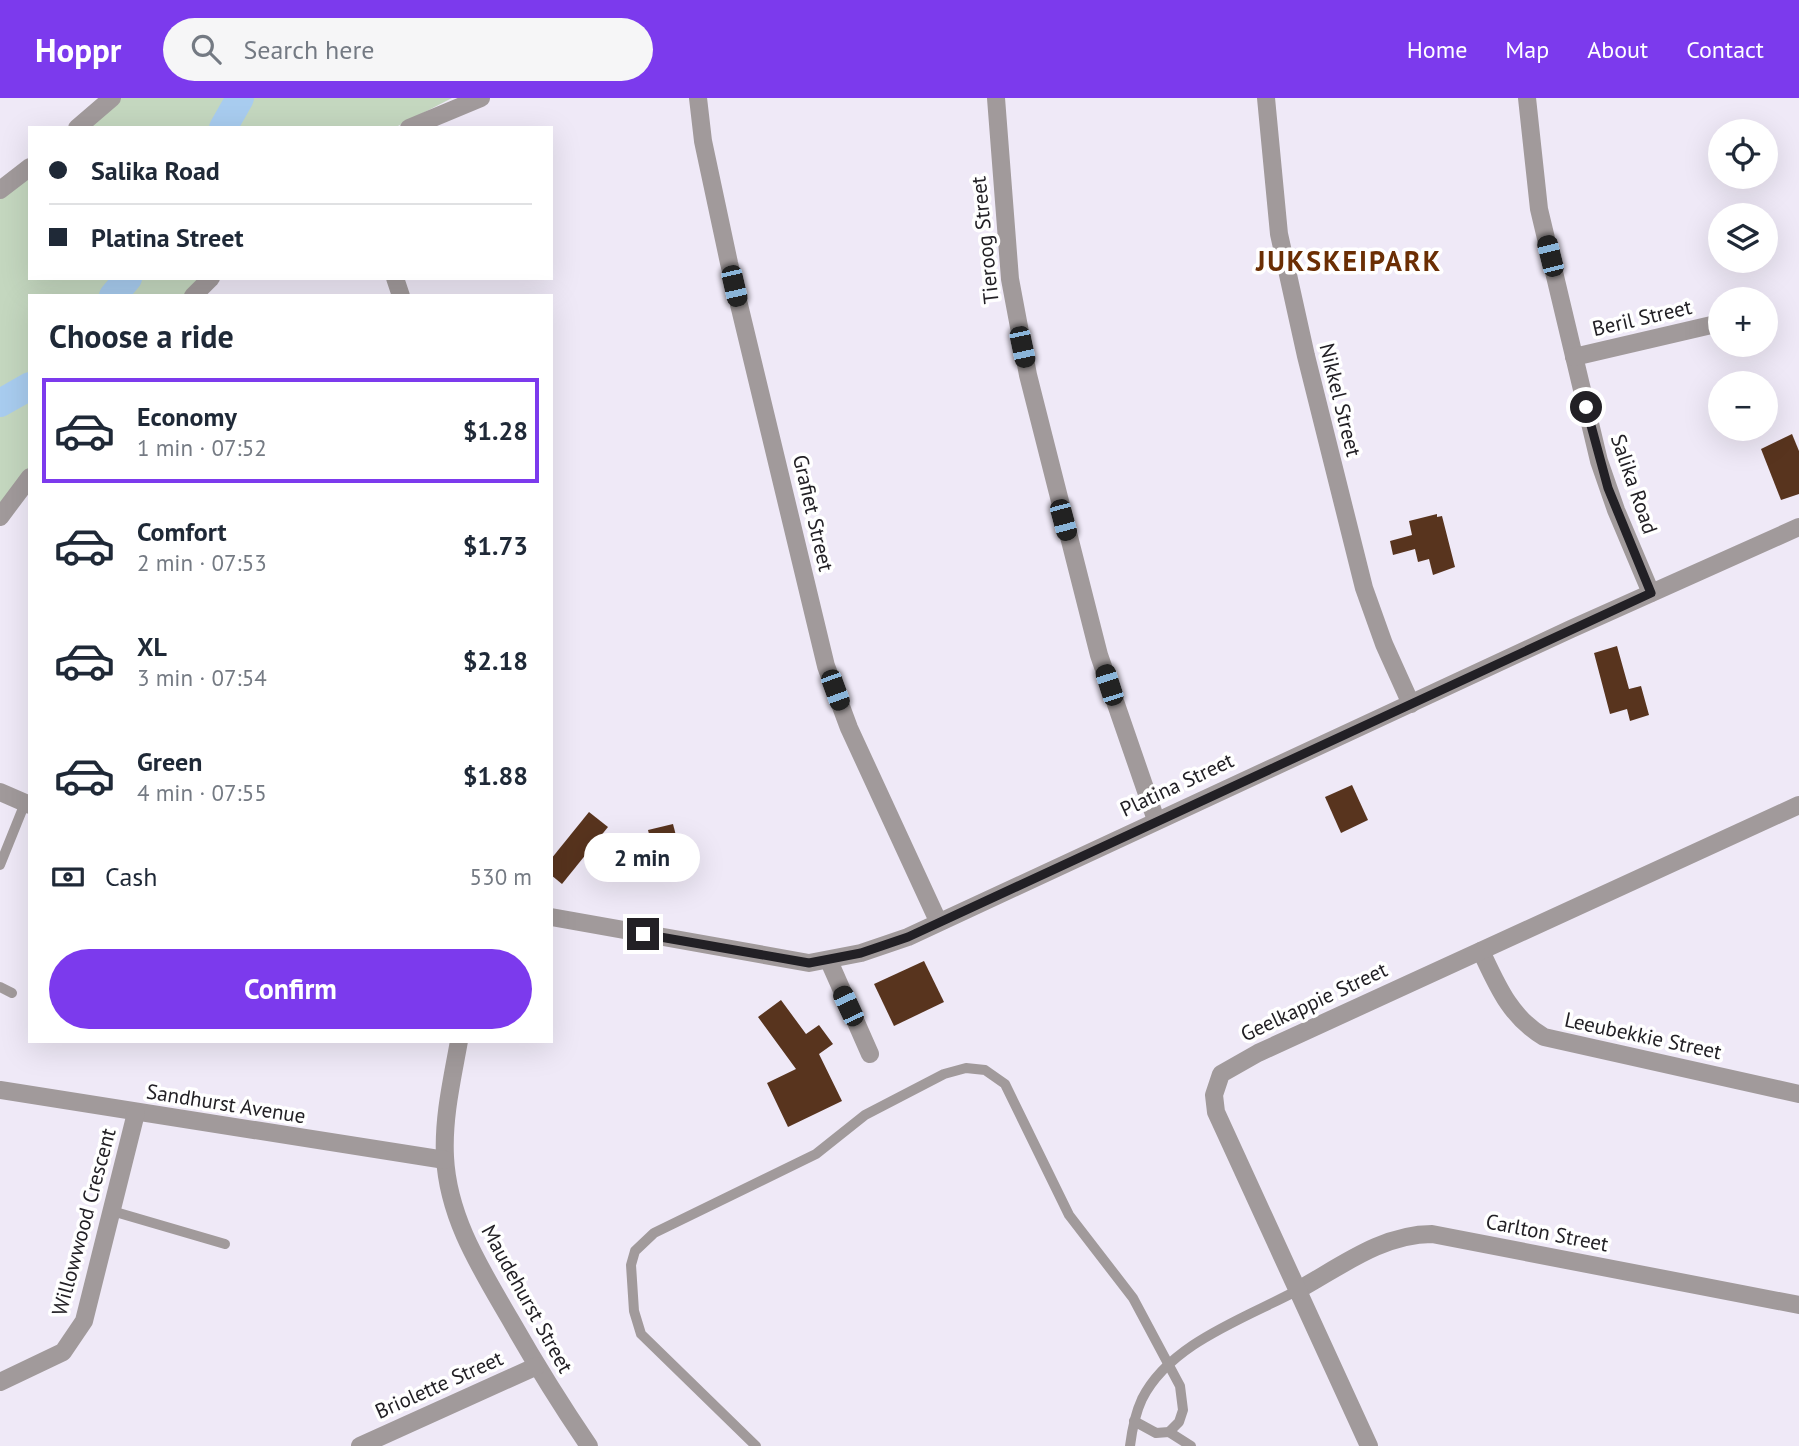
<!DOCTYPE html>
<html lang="en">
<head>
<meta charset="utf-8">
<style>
	body { margin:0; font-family:"PT Sans",sans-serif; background:#f6f6f7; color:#1f2937; height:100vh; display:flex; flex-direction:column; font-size:26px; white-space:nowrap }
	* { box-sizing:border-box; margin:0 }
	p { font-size:23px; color:#747a83 }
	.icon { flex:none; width:38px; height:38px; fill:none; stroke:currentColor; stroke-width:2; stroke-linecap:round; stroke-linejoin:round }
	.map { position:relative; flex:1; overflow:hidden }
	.details { position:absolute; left:28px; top:196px; width:525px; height:749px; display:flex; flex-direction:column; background:#fff; border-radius:0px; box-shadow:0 7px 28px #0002 }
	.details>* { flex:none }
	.top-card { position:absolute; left:28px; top:28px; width:525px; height:154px; border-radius:0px; box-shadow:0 7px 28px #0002; display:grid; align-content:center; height:154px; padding:0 21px; background:#fff }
	.buttons { position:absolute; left:1708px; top:21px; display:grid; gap:14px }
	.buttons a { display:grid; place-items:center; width:70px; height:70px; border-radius:50%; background:#fff; box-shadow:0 7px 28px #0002; font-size:35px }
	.end { position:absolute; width:32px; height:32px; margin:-16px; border:9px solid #222025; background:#fff; box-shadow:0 0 0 4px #fff }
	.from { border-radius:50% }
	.bubble { position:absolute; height:49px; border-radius:24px; background:#fff; box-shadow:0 7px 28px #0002; font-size:23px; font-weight:600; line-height:49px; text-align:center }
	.car { position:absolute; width:21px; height:42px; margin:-21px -10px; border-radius:9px; box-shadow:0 0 5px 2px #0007; background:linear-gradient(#222 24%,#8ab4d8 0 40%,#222 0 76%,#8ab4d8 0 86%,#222 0) }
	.top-card b { display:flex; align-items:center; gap:24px; height:66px; font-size:26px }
	.top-card b+b { border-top:2px solid #e0e1e3 }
	.top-card i { width:18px; height:18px; background:#1f2937 }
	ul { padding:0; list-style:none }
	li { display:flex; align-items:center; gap:21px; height:105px; margin:0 14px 10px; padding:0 7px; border:4px solid transparent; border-radius:0px }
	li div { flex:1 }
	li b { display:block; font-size:26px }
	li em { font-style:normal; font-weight:600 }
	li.selected { border-color:#7c3aed }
	li>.icon { width:63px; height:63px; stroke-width:1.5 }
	h2 { padding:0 21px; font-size:32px; line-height:84px }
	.pay { display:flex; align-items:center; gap:18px; height:77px; padding:0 21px; font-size:26px }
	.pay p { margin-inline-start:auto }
	.primary-button { display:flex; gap:14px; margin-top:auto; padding:14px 21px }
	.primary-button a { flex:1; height:80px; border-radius:42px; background:#7c3aed; color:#fff; font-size:28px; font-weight:600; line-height:80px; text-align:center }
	header { display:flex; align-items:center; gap:42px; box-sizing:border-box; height:98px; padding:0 35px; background:#7c3aed; color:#fff }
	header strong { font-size:33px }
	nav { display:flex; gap:38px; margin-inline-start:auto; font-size:24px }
	.search { width:490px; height:63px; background:#f6f6f7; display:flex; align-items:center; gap:18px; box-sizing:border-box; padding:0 24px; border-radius:38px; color:#747a83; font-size:26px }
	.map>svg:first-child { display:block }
</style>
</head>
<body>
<header>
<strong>Hoppr</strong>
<div class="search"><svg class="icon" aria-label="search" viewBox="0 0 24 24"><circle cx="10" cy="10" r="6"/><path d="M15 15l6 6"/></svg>Search here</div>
<nav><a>Home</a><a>Map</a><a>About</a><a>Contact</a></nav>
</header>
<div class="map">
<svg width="1799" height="1348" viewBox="0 0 1799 1348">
	<rect width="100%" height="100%" fill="#efe9f7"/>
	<g fill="#c4d7bf">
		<polygon points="111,0 452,0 394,30 73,30"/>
		<polygon points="30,64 30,180 203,180 185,198 30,198 30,368 0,408 0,88"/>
	</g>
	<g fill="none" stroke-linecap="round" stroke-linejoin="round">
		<g stroke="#a8ccef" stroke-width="28">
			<polyline points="223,30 240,0"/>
			<polyline points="113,198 128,180"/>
			<polyline points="0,305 30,288"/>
		</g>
	</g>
	<g fill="#58341e">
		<polygon points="1792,336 1799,353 1799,396 1781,402 1761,351"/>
		<polygon points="1437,416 1437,419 1442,418 1455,469 1433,477 1429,461 1418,464 1415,451 1393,457 1390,443 1412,437 1409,423"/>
		<polygon points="1617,548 1629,591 1641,588 1649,617 1630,623 1627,611 1610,616 1594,555"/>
		<polygon points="1352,687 1368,722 1341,735 1325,699"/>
		<polygon points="589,714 608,729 562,786 551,777 551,761"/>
		<polygon points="673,726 686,776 661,783 648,732"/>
		<polygon points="924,863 944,904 894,928 874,886"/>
		<polygon points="781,902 806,936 819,927 833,946 819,956 842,1003 788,1029 767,985 796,971 758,919"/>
	</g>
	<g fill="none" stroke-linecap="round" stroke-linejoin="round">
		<g stroke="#a19a9b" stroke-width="10">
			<polyline points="0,767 25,705"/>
			<polyline points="0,889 12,895"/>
			<polyline points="112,1113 225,1146"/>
			<polyline points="1169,1334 1191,1348"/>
			<polyline points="756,1348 641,1236 634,1213 631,1167 635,1153 654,1135 816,1056 865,1017 944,976 966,970 985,972 1005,986 1069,1117 1133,1200 1180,1288 1183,1312 1179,1324 1169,1334 1156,1335 1134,1323"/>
			<path d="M1130,1348c2,-16 5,-32 12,-47 28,-56 104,-81 156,-109"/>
		</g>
		<g stroke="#a19a9b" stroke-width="18">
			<polyline points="698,0 703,43 729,165 826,568 849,630 938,823"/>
			<polyline points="996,0 1010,181 1028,277 1099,557 1156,722"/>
			<polyline points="1266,0 1279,136 1306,258 1364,490 1384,546 1411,606"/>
			<polyline points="1527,0 1539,111 1599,363 1616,412 1651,495"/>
			<polyline points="77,30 112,0"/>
			<polyline points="409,30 481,0"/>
			<polyline points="0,92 30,69"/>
			<polyline points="395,180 401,198"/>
			<polyline points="193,198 211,180"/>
			<polyline points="1574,259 1720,225"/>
			<polyline points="0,419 30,379"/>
			<polyline points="0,694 30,707"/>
			<polyline points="551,819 809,865 861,855 908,839 1571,531 1799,429"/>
			<path d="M1481,853c16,34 29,66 63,86l255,57"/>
			<polyline points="829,863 870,956"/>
			<path d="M459,943c-7,39 -16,77 -14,116 3,61 36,112 65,162 25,44 51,86 79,127"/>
			<polyline points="0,992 445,1062"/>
			<path d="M1298,1192c42,-23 84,-56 134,-56l367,71"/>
			<polyline points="0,1284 63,1254 84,1223 136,1015"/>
			<polyline points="360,1348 537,1268"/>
			<polyline points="1369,1348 1216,1014 1214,997 1221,976 1258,955 1799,707"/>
		</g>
	</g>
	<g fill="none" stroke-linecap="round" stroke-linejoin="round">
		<polyline stroke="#222025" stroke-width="9" points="643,836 809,865 861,855 908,839 1651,495 1608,390 1586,309"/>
	</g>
	<g text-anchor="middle" stroke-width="7" stroke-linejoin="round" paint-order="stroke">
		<g font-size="21" fill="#222025" stroke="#fff">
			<text transform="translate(985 142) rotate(-96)" y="7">Tieroog Street</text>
			<text transform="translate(1642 220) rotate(-13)" y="7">Beril Street</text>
			<text transform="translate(1340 302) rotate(76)" y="7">Nikkel Street</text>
			<text transform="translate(1634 386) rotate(71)" y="7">Salika Road</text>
			<text transform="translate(813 415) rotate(77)" y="7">Grafiet Street</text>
			<text transform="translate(1177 687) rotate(-25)" y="7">Platina Street</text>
			<text transform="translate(1314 904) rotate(-25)" y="7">Geelkappie Street</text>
			<text transform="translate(1643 938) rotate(12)" y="7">Leeubekkie Street</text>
			<text transform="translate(226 1006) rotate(9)" y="7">Sandhurst Avenue</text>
			<text transform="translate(84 1124) rotate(-75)" y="7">Willowwood Crescent</text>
			<text transform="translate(1547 1135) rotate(11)" y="7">Carlton Street</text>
			<text transform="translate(527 1201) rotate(61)" y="7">Maudehurst Street</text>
			<text transform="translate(439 1287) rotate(-24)" y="7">Briolette Street</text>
		</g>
		<g font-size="28" font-weight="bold" letter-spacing="2" fill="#6b2e04" stroke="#fff">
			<text x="1349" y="173">JUKSKEIPARK</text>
		</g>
	</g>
</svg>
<div class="buttons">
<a><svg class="icon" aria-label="locate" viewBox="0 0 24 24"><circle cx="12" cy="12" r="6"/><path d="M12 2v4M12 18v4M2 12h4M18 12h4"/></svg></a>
<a><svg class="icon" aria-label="layers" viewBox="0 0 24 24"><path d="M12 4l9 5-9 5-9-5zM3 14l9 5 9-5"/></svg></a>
<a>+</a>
<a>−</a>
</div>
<i class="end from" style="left:1586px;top:309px"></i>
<i class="end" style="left:643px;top:836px"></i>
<div class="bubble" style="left:584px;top:735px;width:116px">2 min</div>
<i class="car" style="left:1550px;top:158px;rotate:346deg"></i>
<i class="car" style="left:734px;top:188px;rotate:167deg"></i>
<i class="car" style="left:1022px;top:249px;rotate:168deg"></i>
<i class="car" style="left:1063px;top:422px;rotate:165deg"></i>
<i class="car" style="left:1109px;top:587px;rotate:342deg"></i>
<i class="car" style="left:835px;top:592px;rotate:160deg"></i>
<i class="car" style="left:848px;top:908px;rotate:335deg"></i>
<div class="top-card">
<b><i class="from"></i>Salika Road</b>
<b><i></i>Platina Street</b>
</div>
<section class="details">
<h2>Choose a ride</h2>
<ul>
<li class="selected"><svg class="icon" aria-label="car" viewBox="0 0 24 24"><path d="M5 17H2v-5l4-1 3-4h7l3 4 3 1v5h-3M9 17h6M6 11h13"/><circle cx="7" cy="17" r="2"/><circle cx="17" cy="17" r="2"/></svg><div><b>Economy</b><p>1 min · 07:52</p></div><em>$1.28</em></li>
<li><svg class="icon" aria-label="car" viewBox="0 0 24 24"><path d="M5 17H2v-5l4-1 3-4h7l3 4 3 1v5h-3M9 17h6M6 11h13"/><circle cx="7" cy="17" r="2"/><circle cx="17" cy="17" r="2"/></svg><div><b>Comfort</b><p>2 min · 07:53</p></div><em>$1.73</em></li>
<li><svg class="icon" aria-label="car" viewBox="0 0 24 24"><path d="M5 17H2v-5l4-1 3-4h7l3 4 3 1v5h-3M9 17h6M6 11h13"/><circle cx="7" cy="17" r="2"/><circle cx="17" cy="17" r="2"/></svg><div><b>XL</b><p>3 min · 07:54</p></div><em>$2.18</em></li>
<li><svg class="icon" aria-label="car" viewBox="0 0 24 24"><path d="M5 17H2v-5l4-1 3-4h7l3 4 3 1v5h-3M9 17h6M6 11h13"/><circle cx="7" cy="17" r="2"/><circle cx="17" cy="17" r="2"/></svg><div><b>Green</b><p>4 min · 07:55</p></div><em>$1.88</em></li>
</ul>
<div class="pay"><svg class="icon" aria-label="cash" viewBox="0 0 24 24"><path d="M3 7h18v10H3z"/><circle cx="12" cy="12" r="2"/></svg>Cash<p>530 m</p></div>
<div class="primary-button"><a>Confirm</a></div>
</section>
</div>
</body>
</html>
